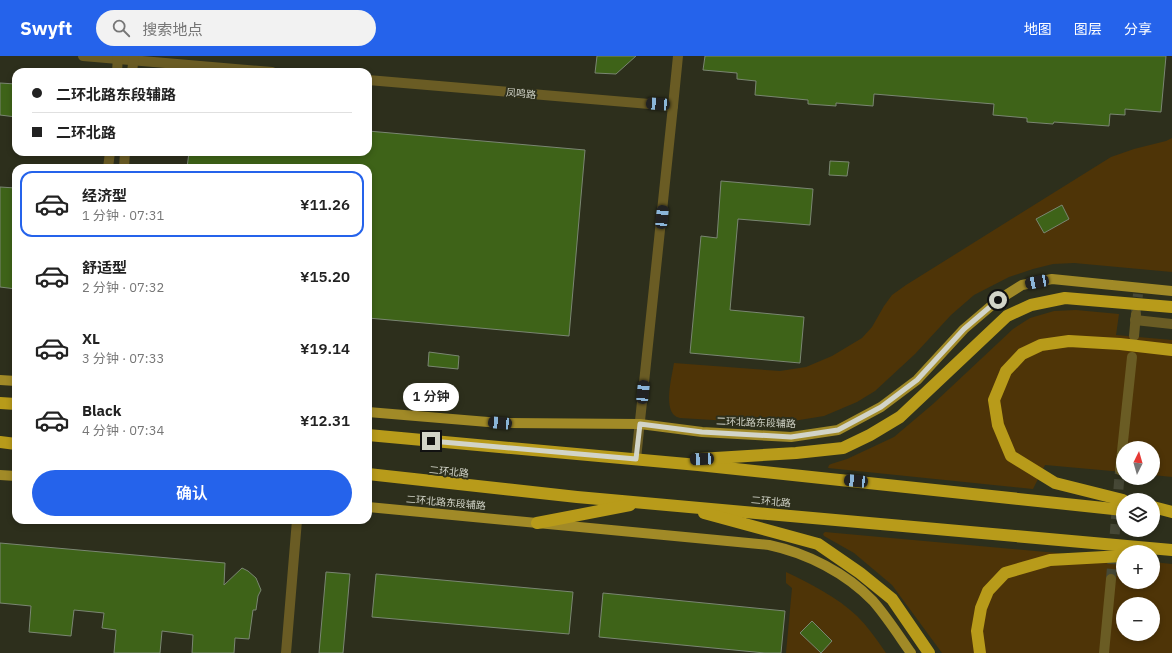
<!DOCTYPE html>
<html lang="zh">
<head>
<meta charset="utf-8">
<style>
	body { margin:0; font-family:"IBM Plex Sans","Noto Sans SC",sans-serif; background:#f2f2f2; color:#222; height:100vh; display:flex; flex-direction:column; font-size:15px; white-space:nowrap }
	* { box-sizing:border-box; margin:0 }
	p { font-size:13px; color:#767676 }
	.icon { flex:none; width:22px; height:22px; fill:none; stroke:currentColor; stroke-width:2; stroke-linecap:round; stroke-linejoin:round }
	.map { position:relative; flex:1; overflow:hidden }
	.panel { position:absolute; left:12px; top:108px; width:360px; height:360px; display:flex; flex-direction:column; background:#fff; border-radius:12px; box-shadow:0 2px 6px #0003 }
	.panel>* { flex:none }
	.hud { position:absolute; left:12px; top:12px; width:360px; height:88px; border-radius:12px; box-shadow:0 2px 6px #0003; display:grid; align-content:center; height:88px; padding:0 20px; background:#fff }
	.needle { width:26px; rotate:5deg }
	.controls { position:absolute; left:1116px; top:385px; display:grid; gap:8px }
	.controls a { display:grid; place-items:center; width:44px; height:44px; border-radius:50%; background:#fff; box-shadow:0 2px 6px #0003; font-size:20px }
	.end { position:absolute; width:18px; height:18px; margin:-9px; border:5px solid #d2d4c8; background:#111; box-shadow:0 0 0 2px #111 }
	.from { border-radius:50% }
	.bubble { position:absolute; height:28px; border-radius:14px; background:#fff; box-shadow:0 2px 6px #0003; font-size:13px; font-weight:600; line-height:28px; text-align:center }
	.car { position:absolute; width:12px; height:24px; margin:-12px -6px; border-radius:5px; box-shadow:0 0 3px 1px #0007; background:linear-gradient(#222 24%,#8ab4d8 0 40%,#222 0 76%,#8ab4d8 0 86%,#222 0) }
	.hud b { display:flex; align-items:center; gap:14px; height:38px; font-size:15px }
	.hud b+b { border-top:1px solid #e0e0e0 }
	.hud i { width:10px; height:10px; background:#222 }
	ul { padding:7px 0 0; list-style:none }
	li { display:flex; align-items:center; gap:12px; height:66px; margin:0 8px 6px; padding:0 12px; border:2px solid transparent; border-radius:12px }
	li div { flex:1 }
	li b { display:block; font-size:15px }
	li em { font-style:normal; font-weight:600 }
	li.selected { border-color:#2563eb }
	li>.icon { width:36px; height:36px; stroke-width:1.5 }
	.primary-button { display:flex; gap:8px; margin-top:auto; padding:8px 20px }
	.primary-button a { flex:1; height:46px; border-radius:24px; background:#2563eb; color:#fff; font-size:16px; font-weight:600; line-height:46px; text-align:center }
	header { display:flex; align-items:center; gap:24px; box-sizing:border-box; height:56px; padding:0 20px; background:#2563eb; color:#fff }
	header strong { font-size:19px }
	nav { display:flex; gap:22px; margin-inline-start:auto; font-size:14px }
	.search { width:280px; height:36px; background:#f2f2f2; display:flex; align-items:center; gap:10px; box-sizing:border-box; padding:0 14px; border-radius:22px; color:#767676; font-size:15px }
	.map>svg:first-child { display:block }
</style>
</head>
<body>
<header>
<strong>Swyft</strong>
<div class="search"><svg class="icon" aria-label="search" viewBox="0 0 24 24"><circle cx="10" cy="10" r="6"/><path d="M15 15l6 6"/></svg>搜索地点</div>
<nav><a>地图</a><a>图层</a><a>分享</a></nav>
</header>
<div class="map">
<svg width="1172" height="597" viewBox="0 0 1172 597">
	<rect width="100%" height="100%" fill="#2d2f1c"/>
	<g fill="#4e3407" fill-rule="evenodd">
		<path d="M1172,82v134l-98,-9 -21,1 -20,5 -24,8 -35,18 -23,20 -36,39 -40,37 -18,11 -33,14 -37,6 -24,1 -83,-5c-2,-1 -4,-1 -6,-3 -10,-10 -2,-39 0,-52l106,8 26,-4 26,-11 30,-18 10,-11 12,-21 8,-11 14,-10 205,-128 23,-8 32,-8z"/>
		<polygon points="1076,254 1119,258 1116,279 1172,284 1172,421 1153,419 1153,392 1123,392 1123,416 1045,409 1033,433 828,412 829,409 831,408 847,403 894,381 933,348 1013,273 1030,262 1054,255"/>
		<path d="M825,476l298,27v23h30v-20l19,2v89h-230l-50,-68 -38,-32 -30,-17 -1,-2zM1123,548h30v30h-30z"/>
		<path d="M786,516c25,12 51,25 71,44 11,11 20,24 29,37h-100l6,-65 -6,-5z"/>
	</g>
	<g fill="#3e6318" stroke="#7a8672">
		<polygon points="597,0 636,0 616,18 595,17"/>
		<polygon points="705,0 1166,0 1161,56 1125,53 1125,59 1110,58 1109,70 1054,66 1053,68 1027,66 1027,62 993,59 994,48 874,38 873,50 836,47 836,50 808,48 808,44 755,39 756,25 737,23 737,17 703,14"/>
		<polygon points="0,27 16,28 16,61 0,59"/>
		<polygon points="368,75 585,94 569,280 368,262 368,112 187,112 189,96 368,96"/>
		<polygon points="830,105 849,106 847,120 829,119"/>
		<polygon points="721,125 813,133 810,169 738,163 730,254 804,261 800,307 690,297 701,180 717,182"/>
		<polygon points="0,131 16,132 16,233 0,231"/>
		<polygon points="1062,149 1069,163 1044,177 1036,163"/>
		<polygon points="429,296 459,300 458,313 428,310"/>
		<polygon points="0,487 225,507 224,529 242,512 248,515 256,522 261,534 258,540 256,554 253,554 249,583 235,582 234,597 192,597 193,579 162,575 160,597 114,597 116,574 102,572 104,557 74,554 71,580 29,576 31,550 0,547"/>
		<polygon points="326,516 350,518 343,597 319,597"/>
		<polygon points="376,518 573,536 569,578 372,561"/>
		<polygon points="603,537 785,555 781,597 765,597 599,581"/>
		<polygon points="812,565 832,585 821,597 800,577"/>
	</g>
	<g fill="none" stroke-linecap="round" stroke-linejoin="round">
		<g stroke="#464836" stroke-width="10" stroke-dasharray="10 5" stroke-linecap="butt">
			<polyline points="1136,256 1138,238"/>
			<polyline points="1111,523 1120,414"/>
		</g>
		<g stroke="#6a5c24" stroke-width="10">
			<polyline points="83,0 272,16"/>
			<polyline points="117,16 118,0"/>
			<polyline points="132,16 134,0"/>
			<polyline points="368,24 673,50"/>
			<polyline points="108,112 110,96"/>
			<polyline points="124,112 125,96"/>
			<polyline points="1135,264 1172,268"/>
			<polyline points="1134,280 1136,258"/>
			<polyline points="636,403 673,50 678,0"/>
			<polyline points="1120,414 1132,301"/>
			<polyline points="286,597 297,464"/>
			<polyline points="1104,597 1111,523"/>
		</g>
		<g stroke="#a18a27" stroke-width="10">
			<polyline points="0,324 16,325"/>
			<polyline points="368,356 500,367 640,368 702,376 791,381 838,374 881,351 917,324 964,273 998,244 1022,229 1052,223 1172,235"/>
			<polyline points="0,419 16,420"/>
			<path d="M368,451l370,35c10,1 21,2 31,3 38,8 77,28 104,56 14,16 26,35 38,52"/>
		</g>
		<g stroke="#b89b1a" stroke-width="12">
			<polyline points="0,347 16,348"/>
			<polyline points="368,379 698,409 1123,454"/>
			<polyline points="0,386 16,388"/>
			<polyline points="699,403 796,397 843,392 870,379 900,361 1007,260 1031,249 1065,242 1172,251"/>
			<polyline points="368,418 577,441 1172,494"/>
			<polyline points="1123,444 1055,427 1011,400 998,369 994,344 1006,315 1022,298 1041,289 1069,285 1120,288 1172,294"/>
			<polyline points="1153,451 1172,456"/>
			<polyline points="704,457 818,488 860,517 892,543 929,597"/>
			<polyline points="537,467 630,449"/>
			<polyline points="980,597 977,575 981,552 988,535 1005,517 1050,504 1123,500"/>
		</g>
	</g>
	<g fill="none" stroke-linecap="round" stroke-linejoin="round">
		<polyline stroke="#d2d4c8" stroke-width="5" points="431,385 636,403 640,368 702,376 791,381 838,374 881,351 917,324 964,273 998,244"/>
	</g>
	<g text-anchor="middle" stroke-width="4" stroke-linejoin="round" paint-order="stroke">
		<g font-size="10" fill="#d2d4c8" stroke="#2d2f1c">
			<text transform="translate(521 37) rotate(5)" y="4">凤鸣路</text>
			<text transform="translate(756 366) rotate(2)" y="4">二环北路东段辅路</text>
			<text transform="translate(449 415) rotate(6)" y="4">二环北路</text>
			<text transform="translate(771 445) rotate(5)" y="4">二环北路</text>
			<text transform="translate(446 446) rotate(5)" y="4">二环北路东段辅路</text>
		</g>
	</g>
</svg>
<div class="controls">
<a><svg class="needle" viewBox="-14 -14 28 28"><path d="M0-13l5 13h-10z" fill="#e53935"/><path d="M0 13l5-13h-10z" fill="#767676"/></svg></a>
<a><svg class="icon" aria-label="layers" viewBox="0 0 24 24"><path d="M12 4l9 5-9 5-9-5zM3 14l9 5 9-5"/></svg></a>
<a>+</a>
<a>−</a>
</div>
<i class="end from" style="left:998px;top:244px"></i>
<i class="end" style="left:431px;top:385px"></i>
<div class="bubble" style="left:403px;top:327px;width:56px">1 分钟</div>
<i class="car" style="left:658px;top:48px;rotate:274deg"></i>
<i class="car" style="left:662px;top:161px;rotate:6deg"></i>
<i class="car" style="left:1037px;top:226px;rotate:259deg"></i>
<i class="car" style="left:643px;top:336px;rotate:6deg"></i>
<i class="car" style="left:500px;top:367px;rotate:275deg"></i>
<i class="car" style="left:702px;top:403px;rotate:267deg"></i>
<i class="car" style="left:856px;top:425px;rotate:276deg"></i>
<div class="hud">
<b><i class="from"></i>二环北路东段辅路</b>
<b><i></i>二环北路</b>
</div>
<section class="panel">
<ul>
<li class="selected"><svg class="icon" aria-label="car" viewBox="0 0 24 24"><path d="M5 17H2v-5l4-1 3-4h7l3 4 3 1v5h-3M9 17h6M6 11h13"/><circle cx="7" cy="17" r="2"/><circle cx="17" cy="17" r="2"/></svg><div><b>经济型</b><p>1 分钟 · 07:31</p></div><em>¥11.26</em></li>
<li><svg class="icon" aria-label="car" viewBox="0 0 24 24"><path d="M5 17H2v-5l4-1 3-4h7l3 4 3 1v5h-3M9 17h6M6 11h13"/><circle cx="7" cy="17" r="2"/><circle cx="17" cy="17" r="2"/></svg><div><b>舒适型</b><p>2 分钟 · 07:32</p></div><em>¥15.20</em></li>
<li><svg class="icon" aria-label="car" viewBox="0 0 24 24"><path d="M5 17H2v-5l4-1 3-4h7l3 4 3 1v5h-3M9 17h6M6 11h13"/><circle cx="7" cy="17" r="2"/><circle cx="17" cy="17" r="2"/></svg><div><b>XL</b><p>3 分钟 · 07:33</p></div><em>¥19.14</em></li>
<li><svg class="icon" aria-label="car" viewBox="0 0 24 24"><path d="M5 17H2v-5l4-1 3-4h7l3 4 3 1v5h-3M9 17h6M6 11h13"/><circle cx="7" cy="17" r="2"/><circle cx="17" cy="17" r="2"/></svg><div><b>Black</b><p>4 分钟 · 07:34</p></div><em>¥12.31</em></li>
</ul>
<div class="primary-button"><a>确认</a></div>
</section>
</div>
</body>
</html>
